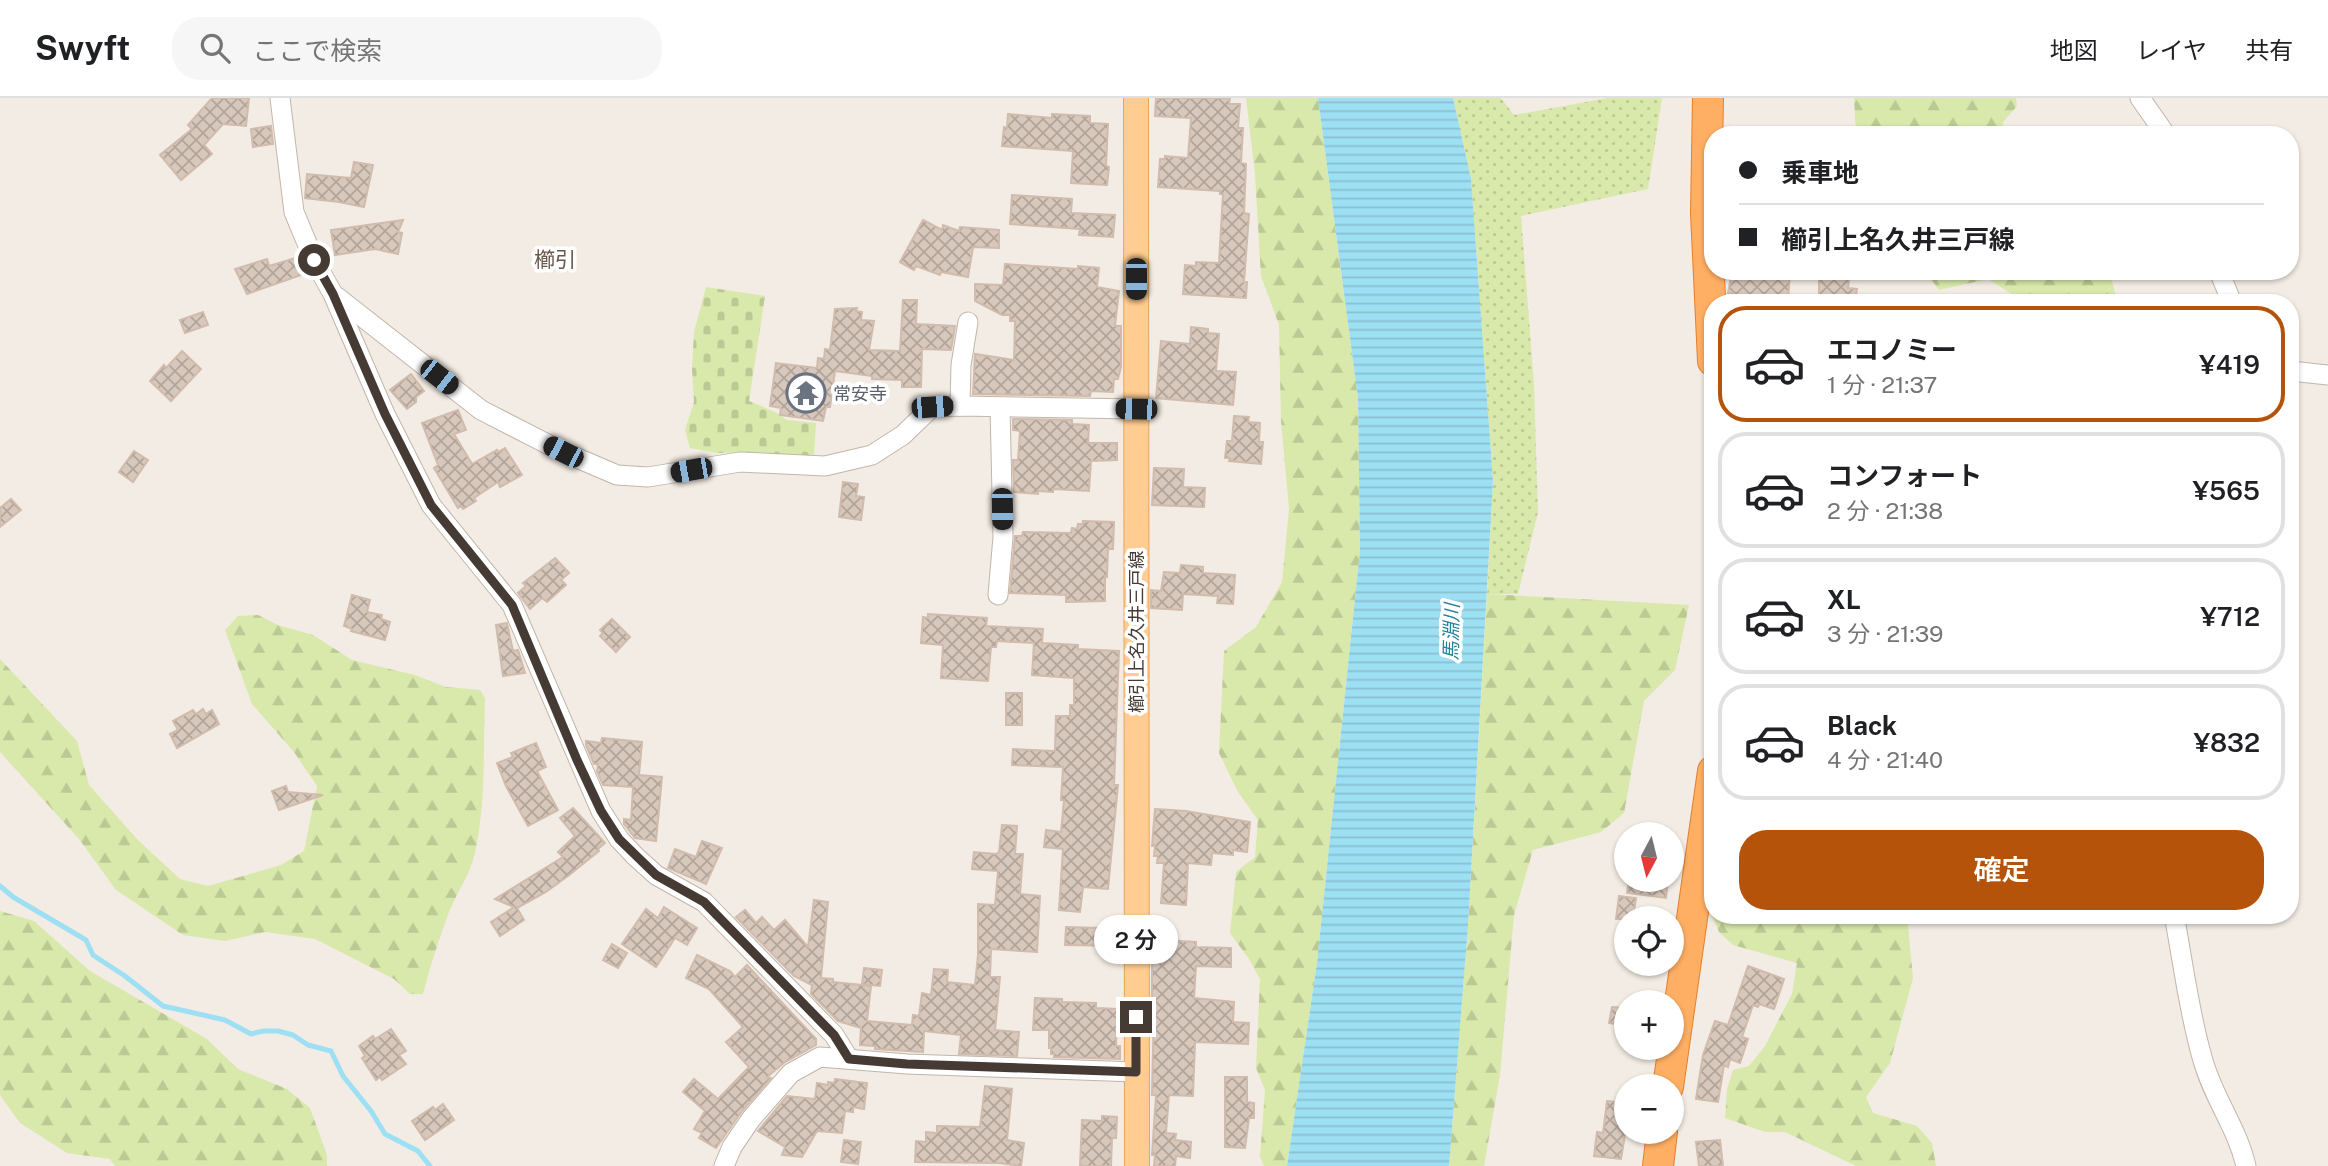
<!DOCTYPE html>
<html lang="ja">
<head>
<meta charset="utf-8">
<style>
	body { margin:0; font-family:"Public Sans","Noto Sans JP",sans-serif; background:#f6f6f6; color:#202124; height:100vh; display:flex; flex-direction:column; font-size:26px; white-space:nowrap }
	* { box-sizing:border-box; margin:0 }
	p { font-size:23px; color:#757577 }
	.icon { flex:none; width:38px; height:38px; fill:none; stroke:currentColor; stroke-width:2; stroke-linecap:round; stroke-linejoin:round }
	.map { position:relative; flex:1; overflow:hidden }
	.side { position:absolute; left:1704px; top:196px; width:595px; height:630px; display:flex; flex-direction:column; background:#fff; border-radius:28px; box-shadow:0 2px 5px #0004 }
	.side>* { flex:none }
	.banner { position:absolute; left:1704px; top:28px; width:595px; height:154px; border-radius:28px; box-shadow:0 2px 5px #0004; display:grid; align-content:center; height:154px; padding:0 35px; background:#fff }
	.needle { width:46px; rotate:187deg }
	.buttons { position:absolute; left:1614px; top:724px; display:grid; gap:14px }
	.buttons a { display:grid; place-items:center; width:70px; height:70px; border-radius:50%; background:#fff; box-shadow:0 2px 5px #0004; font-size:35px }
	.end { position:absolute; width:32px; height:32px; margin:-16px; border:9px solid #453b34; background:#fff; box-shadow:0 0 0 4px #fff }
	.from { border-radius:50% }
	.bubble { position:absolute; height:49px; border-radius:24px; background:#fff; box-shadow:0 2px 5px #0004; font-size:23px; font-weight:600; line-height:49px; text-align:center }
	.car { position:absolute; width:21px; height:42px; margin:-21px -10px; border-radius:9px; box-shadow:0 0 5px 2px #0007; background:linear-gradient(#222 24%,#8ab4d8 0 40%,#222 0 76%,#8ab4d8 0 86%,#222 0) }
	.banner b { display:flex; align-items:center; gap:24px; height:66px; font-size:26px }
	.banner b+b { border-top:2px solid #e0e0e0 }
	.banner i { width:18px; height:18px; background:#202124 }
	ul { padding:12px 0 0; list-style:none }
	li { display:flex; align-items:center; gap:21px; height:116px; margin:0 14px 10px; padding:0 21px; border:4px solid #e0e0e0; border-radius:28px }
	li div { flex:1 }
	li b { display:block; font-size:26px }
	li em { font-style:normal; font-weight:600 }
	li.selected { border-color:#b45309 }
	li>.icon { width:63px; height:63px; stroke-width:1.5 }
	.button { display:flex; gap:14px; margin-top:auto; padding:14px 35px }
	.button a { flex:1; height:80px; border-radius:28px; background:#b45309; color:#fff; font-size:28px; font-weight:600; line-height:80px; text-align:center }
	header { display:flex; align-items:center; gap:42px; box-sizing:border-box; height:98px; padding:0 35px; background:#fff; border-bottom:2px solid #e0e0e0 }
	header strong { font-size:33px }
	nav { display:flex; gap:38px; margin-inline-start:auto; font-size:24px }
	.search { width:490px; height:63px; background:#f6f6f6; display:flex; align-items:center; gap:18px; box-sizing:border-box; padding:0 24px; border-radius:28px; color:#757577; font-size:26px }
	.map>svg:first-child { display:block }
	.grass { fill:url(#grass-dots) }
	.forest { fill:url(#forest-firs) }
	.cemetery { fill:url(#cemetery-stones) }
	.water { fill:url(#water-rules) }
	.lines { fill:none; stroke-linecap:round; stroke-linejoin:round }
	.stream { stroke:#9ddff3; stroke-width:5 }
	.building { fill:url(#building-cross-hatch); stroke:#d0bbac; stroke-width:2 }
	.minor-casing { stroke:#c2b5a9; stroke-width:21 }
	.major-casing { stroke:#e8a55d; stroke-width:26 }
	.highway-casing { stroke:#e47f2d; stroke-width:32 }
	.minor { stroke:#fff; stroke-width:19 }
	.major { stroke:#ffcc91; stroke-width:24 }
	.highway { stroke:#ffaf63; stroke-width:30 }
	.route { stroke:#453b34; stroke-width:9 }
	.labels { text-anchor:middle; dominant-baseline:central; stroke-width:7; stroke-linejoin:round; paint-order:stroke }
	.worship-label { font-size:18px; fill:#5b616d; stroke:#fff; text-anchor:start }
	.street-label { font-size:18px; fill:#453b34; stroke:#fff }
	.water-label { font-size:19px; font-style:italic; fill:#25809c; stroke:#fff }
	.quarter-label { font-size:21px; fill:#68574b; stroke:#fff }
</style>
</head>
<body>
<header>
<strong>Swyft</strong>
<div class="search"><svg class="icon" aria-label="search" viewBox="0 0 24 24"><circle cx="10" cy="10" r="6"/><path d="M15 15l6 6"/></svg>ここで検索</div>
<nav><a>地図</a><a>レイヤ</a><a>共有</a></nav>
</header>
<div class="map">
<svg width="2328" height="1068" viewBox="0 0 2328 1068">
	<defs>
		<pattern id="grass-dots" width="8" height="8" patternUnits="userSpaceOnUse" patternTransform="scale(1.75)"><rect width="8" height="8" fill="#d8e9ab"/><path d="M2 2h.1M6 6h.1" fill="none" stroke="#bbc994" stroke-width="1.8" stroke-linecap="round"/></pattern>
		<pattern id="forest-firs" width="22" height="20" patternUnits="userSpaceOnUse" patternTransform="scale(1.75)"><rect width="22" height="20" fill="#d8e9ab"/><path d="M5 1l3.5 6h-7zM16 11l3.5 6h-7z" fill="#bbc994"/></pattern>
		<pattern id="cemetery-stones" width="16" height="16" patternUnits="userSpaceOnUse" patternTransform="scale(1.75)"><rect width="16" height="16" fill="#d8e9ab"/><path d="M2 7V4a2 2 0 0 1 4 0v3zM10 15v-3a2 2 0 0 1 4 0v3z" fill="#bbc994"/></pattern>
		<pattern id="water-rules" width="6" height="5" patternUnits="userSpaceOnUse" patternTransform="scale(1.75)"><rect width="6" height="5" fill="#9ddff3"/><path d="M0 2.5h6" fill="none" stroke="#89c0d1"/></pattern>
		<pattern id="building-cross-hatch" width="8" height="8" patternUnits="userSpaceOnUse" patternTransform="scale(1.75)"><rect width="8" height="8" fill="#d8c8bc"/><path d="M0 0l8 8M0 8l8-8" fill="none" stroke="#b1a49a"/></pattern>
	</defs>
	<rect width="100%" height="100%" fill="#f3ece4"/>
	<!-- grass -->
	<path class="grass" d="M1453,0H1501L1514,17L1608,0H1662L1648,91L1521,118L1534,287L1538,414L1518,496H1487L1493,383L1471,82Z"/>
	<!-- forest -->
	<g class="forest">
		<path d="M1246,0H1318L1358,300L1360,453L1317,865L1287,1068H1264L1260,1059L1265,992L1256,970L1260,881L1249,861L1230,835L1236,774L1255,759L1258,722L1238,694L1219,655L1224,553L1256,529L1282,484L1289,411L1281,323L1279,227L1261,178L1255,76Z"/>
		<path d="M1854,0H2016L2017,8L2004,23L2000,37H1856Z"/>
		<path d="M1925,173H2109L2118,205H2026L1988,181L1939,192Z"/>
		<path d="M1487,496L1689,507L1675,572L1644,603L1624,715L1601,734L1533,752L1514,817L1500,977L1484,1068H1449L1468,827Z"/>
		<path d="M258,517L278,527L313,537L352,562L415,577L446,589L480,592L485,600C483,651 486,705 475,755C470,777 457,794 449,814C439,841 430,868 423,896H410L394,881L315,841L265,834L225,843L183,837L116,792L79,741L0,654V561L77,643L89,687L138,742L180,781L208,788L281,767L304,753L317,688L294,654L252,606L225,532L238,518Z"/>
		<path d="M1713,809V817H1907L1913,880L1890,965L1866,999L1873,1015L1917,1028L1932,1045L1936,1068H1856L1785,1034H1765L1725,1020L1727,991L1733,972L1749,968L1765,948L1792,896L1797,865L1733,847L1719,834L1712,817Z"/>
		<path d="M0,813L34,823L90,873L207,941L238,971L287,991L310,1010L327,1057V1068H115L110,1061L67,1055L20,1025L0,997Z"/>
	</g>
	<!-- cemetery -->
	<path class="cemetery" d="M706,189L765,198L749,303L775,314L787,322L816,325L814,356L804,359L760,354L717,355L690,350L685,332L694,304L692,271L694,234Z"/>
	<!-- water -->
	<path class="water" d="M1318,0H1453L1471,81L1493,383L1468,827L1449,1068H1287L1317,865L1360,453L1358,300Z"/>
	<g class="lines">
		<!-- stream -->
		<path class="stream" d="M0,788L13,799L86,842L93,857L125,878L163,908L225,922L251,936L263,933H278L293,937L308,947L331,953L343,978L371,1013L385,1036L418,1053L430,1068"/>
	</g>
	<!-- building -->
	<g class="building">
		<path d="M212,0H249L246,28L223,26L204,47L212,56L181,82L160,57L192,31L188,27Z"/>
		<path d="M1156,0H1230L1229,6H1240L1238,30H1243L1241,65L1246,66L1244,115L1249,116L1244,184H1247L1246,200L1183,196L1185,167L1196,168V164L1219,165L1223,96H1220V93L1158,89L1160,61H1165V58L1188,60L1191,20L1155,18Z"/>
		<path d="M1008,16L1052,20V16L1090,18V25L1108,26L1106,68L1109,69L1107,87L1071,85L1073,53L1002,48L1004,29L1007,30Z"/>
		<path d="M271,28L273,46L253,49L251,31Z"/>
		<path d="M354,64L373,67L364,109L339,104L305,100L307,76L351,80Z"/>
		<path d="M1012,97L1072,101L1071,115L1115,117L1113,139L1079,137L1080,131L1010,126Z"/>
		<path d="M403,122L398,134L402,135L398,156L375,151L335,157L331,132Z"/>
		<path d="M923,122L942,132L943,127L959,133L960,129L999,132V150L973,149L968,179L941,174L940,177L916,168L914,172L900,164Z"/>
		<path d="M299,159L307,175L247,196L235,171L267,161L269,168Z"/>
		<path d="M1005,166L1078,171V168L1099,170L1097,189L1119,193L1115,228H1121V269L1118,281H1114L1113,294L1091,293L1090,298L973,296L975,256L1014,262L1015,223H1010V217H1002L975,203V186L1003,187Z"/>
		<path d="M1732,173H1790L1788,204L1732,199L1733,195H1728Z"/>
		<path d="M1819,173H1850L1848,190L1857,191L1855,205H1826L1827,202L1819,201Z"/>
		<path d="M903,202H917L916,226L955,228L951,252L922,251L921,289H902V282L872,281V278L835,273L830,309H826L823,323L780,317L781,310L770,308L776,265L817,270L818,260L824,261L825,251L830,252L835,211L857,210L856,213L862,214L861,222L874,223L869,252L900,253Z"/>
		<path d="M203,214L208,227L185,235L180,222Z"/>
		<path d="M1191,229L1208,231V235L1219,236L1216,273L1236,274L1233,307L1156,300L1161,243L1190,246Z"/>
		<path d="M182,253L201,271L171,303L150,283L164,267L166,270Z"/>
		<path d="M411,276L424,293L416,299V304L407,311L390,292Z"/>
		<path d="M458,312L466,332L454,336L472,366L497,352L498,354L505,350L522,377L500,389L498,384L474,400L476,403L463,411L461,408L458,410L434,370L438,367L422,325Z"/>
		<path d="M1234,318L1249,319L1248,324L1260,325L1259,344H1263L1261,366L1229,363L1230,360H1225L1227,343H1232Z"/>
		<path d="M1013,321L1072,322V326L1089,327L1088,345H1117V362L1091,363L1089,393L1053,391V394L1038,393V396L1014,394L1013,362H1018L1020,333L1013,332Z"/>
		<path d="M134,353L148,362L133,384L119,374Z"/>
		<path d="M1154,370L1184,371L1183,389L1205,390L1204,409L1152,407Z"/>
		<path d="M843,384L858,386L856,398L864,399L861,422L839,419Z"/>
		<path d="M11,401L21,412L0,429V410Z"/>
		<path d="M1083,423L1114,424L1113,451H1108L1107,479L1105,478V503L1066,504V497L1010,495L1015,438H1022L1023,434L1071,435L1072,430L1077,431L1078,426H1083Z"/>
		<path d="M555,460L569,475L561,482L566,487L547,504L542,500L530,511L518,495L526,488L523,485Z"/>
		<path d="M1181,467L1203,469V475L1235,477L1233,506L1217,505L1218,498L1183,496L1182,512L1151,510V492L1161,493L1164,474L1180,475Z"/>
		<path d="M352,497L370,502L367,514L382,517L381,521L390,524L385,542L351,533L352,531L344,528Z"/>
		<path d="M928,516L987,520L986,528L1043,531L1042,545L1078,547V551L1119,553L1114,687H1118L1108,791L1083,789L1080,814L1059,812L1063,751L1044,749L1046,732L1061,734L1064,702H1061L1063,669L1012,667L1013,651L1055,653L1056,618H1070V607H1074V580L1032,577L1034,545L997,543L996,549H991L988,583L941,580L943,547L921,545L923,519L928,520Z"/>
		<path d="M612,521L630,539L616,554L600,538L603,535L600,532Z"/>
		<path d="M507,525L513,553L518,552L525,575L503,578L496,527Z"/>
		<rect x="1006" y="595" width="16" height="32"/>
		<path d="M203,611L206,616L212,612L219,626L177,650L170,636L178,632L173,623L193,612L196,616Z"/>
		<path d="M602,640L642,644L639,677L662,679L656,743L635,740L624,726V721L631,722L633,689L603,687L597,673L598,666H594L586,647V643L601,645Z"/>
		<path d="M536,645L546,669L537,673L558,712L528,728L506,688L497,665L513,659L511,655Z"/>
		<path d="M286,688L288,694L323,697L279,712L272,693Z"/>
		<path d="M573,710L605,745L598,751L599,753L568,778L546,794L517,810L524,822L500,838L491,824L514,809L495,801L563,759L558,754L575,738L560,720Z"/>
		<path d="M1155,711L1186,713L1250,724L1247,754L1233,752V757L1212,755L1211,767L1188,765L1186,807L1161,805L1164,765H1157L1158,758H1154L1155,748H1152Z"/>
		<path d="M1002,727L1017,728L1015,756H1023L1020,796L1040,798L1037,854L991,851L990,879H1000L995,932L1019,934L1017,958L959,956L961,937L924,933L923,954L875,951V948L860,947L861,930L838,923L811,896L812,887L794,878L736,819L745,812L756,825L762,819L774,832L785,822L808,849L814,802L828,804L821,880L833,881V884L871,888L867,923L912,927L913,917L919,918L922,895L931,897L934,871L948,872L947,884L975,887L978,857V806L995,807L998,773L972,771L974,754L996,756L999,754Z"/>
		<path d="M702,743L722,750L706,786L668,770L675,751L696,759Z"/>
		<path d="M1629,782H1668L1666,800L1627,795Z"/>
		<path d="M1619,798L1636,800L1633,821H1616Z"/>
		<path d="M664,809L697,830L687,847L675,840L656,869L622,846L646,811L658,820Z"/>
		<path d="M1066,829L1101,830V833L1122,834V848L1065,847Z"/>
		<path d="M1161,842L1196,844V849L1231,850V869L1196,868L1194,900L1234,904L1233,924L1249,925L1248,946L1195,944L1193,998L1169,997L1166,1035L1176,1036L1175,1042L1191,1044L1190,1060L1176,1058L1175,1068H1154L1155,1057H1152L1156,997H1152L1154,907H1152V870L1153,846L1161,847Z"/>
		<path d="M612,846L627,855L618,870L603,862Z"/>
		<path d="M697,857L730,873L735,879L747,867L816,941V947L785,964L767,979L771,980L742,1013L716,1050L699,1040L702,1035L694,1031L705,1013L683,994L694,981L718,1001L749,969L726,944L743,929L709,891L686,880Z"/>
		<path d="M1748,868L1784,881L1774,911L1759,906L1758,909L1753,907L1742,939L1748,941L1740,965L1730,961L1728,969L1724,967L1718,1004L1696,1001L1703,957L1715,923L1728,927Z"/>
		<path d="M864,870L882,872L880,888L862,886Z"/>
		<path d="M1035,900L1062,901V904L1096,905V910L1117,911L1116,948H1120V961L1054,959V956H1051V950H1049V932H1033Z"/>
		<path d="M1612,909L1626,910V928L1609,925Z"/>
		<path d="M391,931L406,953L399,957L406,966L382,982L380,979L376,982L362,960L365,958L359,948L373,938L375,941Z"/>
		<path d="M1225,979H1247V1004L1254,1005V1020H1249L1245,1050L1225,1049Z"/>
		<path d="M835,981L867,985L864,1011L853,1009V1014L845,1013L842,1035L817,1033L802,1059L782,1057L785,1049L758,1033L787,998L815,1001L817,985L828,987V984L834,985Z"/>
		<path d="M985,988L1012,991L1007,1042L1024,1045L1021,1068L999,1065L915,1064L916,1043L926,1044V1034L937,1035V1028L980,1029Z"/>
		<path d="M1607,1003L1626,1005V1031L1621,1061L1594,1058L1597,1034L1603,1035Z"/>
		<path d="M443,1006L454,1022L425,1042L412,1023L433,1009L435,1012Z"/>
		<path d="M1102,1018L1117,1019L1116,1040H1112L1111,1068H1080L1082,1022L1102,1023Z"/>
		<path d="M844,1042L861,1044L858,1066L841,1064Z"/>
		<path d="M1720,1042L1723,1068H1699L1696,1044Z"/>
	</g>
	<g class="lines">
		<!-- minor casing -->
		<g class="minor-casing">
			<g id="minor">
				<path d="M280,0L294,114L314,162L333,196L385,316L431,407L512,507L601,713L619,741L635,758L656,777L704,804L834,937L849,961"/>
				<path d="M2140,0L2166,37"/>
				<path d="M2219,173L2232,205"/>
				<path d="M337,199L481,312L563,354L617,377L648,379L740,364L825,368L872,357L903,337L932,309L960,308L1136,311"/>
				<path d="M2291,273L2328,277"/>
				<path d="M960,308L961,267L968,224"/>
				<path d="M998,497L1003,439L1000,309"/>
				<path d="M2174,817C2183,864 2189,914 2202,959C2212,998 2237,1029 2246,1068"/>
				<path d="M724,1068L732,1049L751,1021L791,975L820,959L907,966L1136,974"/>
			</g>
		</g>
		<!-- major casing -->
		<g class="major-casing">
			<path id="major" d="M1136,0L1137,1068"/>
		</g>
		<!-- highway casing -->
		<g class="highway-casing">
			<g id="highway">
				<path d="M1708,0L1706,115L1713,263"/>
				<path d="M1668,989L1713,673"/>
				<path d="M1658,1068L1662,1034"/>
			</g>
		</g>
		<!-- minor -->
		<use href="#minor" class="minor"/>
		<!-- major -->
		<use href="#major" class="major"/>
		<!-- highway -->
		<use href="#highway" class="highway"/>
	</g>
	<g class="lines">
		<!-- route -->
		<path class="route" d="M314,162L333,196L385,316L431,407L512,507L577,662L601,713L619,741L656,777L704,804L834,937L849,961L907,966L1136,974V919"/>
	</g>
	<!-- icons -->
	<defs>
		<g id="temple-ring" transform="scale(2.0125)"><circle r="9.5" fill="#fff" stroke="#6b7280" stroke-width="1.5"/><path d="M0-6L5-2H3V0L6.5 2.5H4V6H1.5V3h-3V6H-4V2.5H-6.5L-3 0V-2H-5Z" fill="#6b7280"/></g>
	</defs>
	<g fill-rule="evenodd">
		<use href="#temple-ring" x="806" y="295"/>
	</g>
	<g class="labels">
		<!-- worship labels -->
		<g class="worship-label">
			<text x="833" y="295">常安寺</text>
		</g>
		<!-- street labels -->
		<g class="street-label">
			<text transform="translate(1136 534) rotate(-90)">櫛引上名久井三戸線</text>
		</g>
		<!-- water labels -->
		<g class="water-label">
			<text transform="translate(1451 534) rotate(-89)">馬淵川</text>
		</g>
		<!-- quarter labels -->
		<g class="quarter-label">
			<text x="555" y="161">櫛引</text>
		</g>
	</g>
</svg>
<div class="buttons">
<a><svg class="needle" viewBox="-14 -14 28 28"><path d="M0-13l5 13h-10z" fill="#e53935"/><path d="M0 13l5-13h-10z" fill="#757577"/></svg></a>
<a><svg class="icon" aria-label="locate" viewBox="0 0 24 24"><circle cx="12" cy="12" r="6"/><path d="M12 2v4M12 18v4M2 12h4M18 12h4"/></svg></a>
<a>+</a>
<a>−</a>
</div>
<i class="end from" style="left:314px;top:162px"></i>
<i class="end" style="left:1136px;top:919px"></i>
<div class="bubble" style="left:1094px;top:817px;width:84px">2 分</div>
<i class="car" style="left:1136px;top:181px;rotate:180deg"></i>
<i class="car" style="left:439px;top:279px;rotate:128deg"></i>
<i class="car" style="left:932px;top:309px;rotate:86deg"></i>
<i class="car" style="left:1136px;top:311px;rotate:271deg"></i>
<i class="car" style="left:563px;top:354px;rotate:297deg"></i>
<i class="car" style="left:691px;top:372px;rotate:260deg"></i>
<i class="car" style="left:1002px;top:411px;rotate:179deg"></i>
<div class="banner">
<b><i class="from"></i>乗車地</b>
<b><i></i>櫛引上名久井三戸線</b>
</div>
<section class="side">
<ul>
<li class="selected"><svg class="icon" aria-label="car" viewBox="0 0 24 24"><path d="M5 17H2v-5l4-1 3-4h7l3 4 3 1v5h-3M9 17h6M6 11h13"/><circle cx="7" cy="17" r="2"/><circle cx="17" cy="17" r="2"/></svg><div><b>エコノミー</b><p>1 分 · 21:37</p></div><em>¥419</em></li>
<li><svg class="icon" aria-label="car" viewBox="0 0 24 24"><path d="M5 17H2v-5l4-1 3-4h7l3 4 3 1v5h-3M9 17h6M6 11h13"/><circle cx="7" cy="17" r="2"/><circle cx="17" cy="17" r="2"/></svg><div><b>コンフォート</b><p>2 分 · 21:38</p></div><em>¥565</em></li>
<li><svg class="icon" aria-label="car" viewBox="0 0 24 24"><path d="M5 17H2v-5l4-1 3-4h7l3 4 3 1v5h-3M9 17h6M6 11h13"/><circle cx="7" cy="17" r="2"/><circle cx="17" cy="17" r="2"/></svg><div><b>XL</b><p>3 分 · 21:39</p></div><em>¥712</em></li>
<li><svg class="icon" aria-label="car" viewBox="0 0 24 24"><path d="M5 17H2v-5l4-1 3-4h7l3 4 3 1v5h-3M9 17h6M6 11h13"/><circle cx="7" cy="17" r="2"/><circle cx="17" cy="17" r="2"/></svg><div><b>Black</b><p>4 分 · 21:40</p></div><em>¥832</em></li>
</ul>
<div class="button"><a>確定</a></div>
</section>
</div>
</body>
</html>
